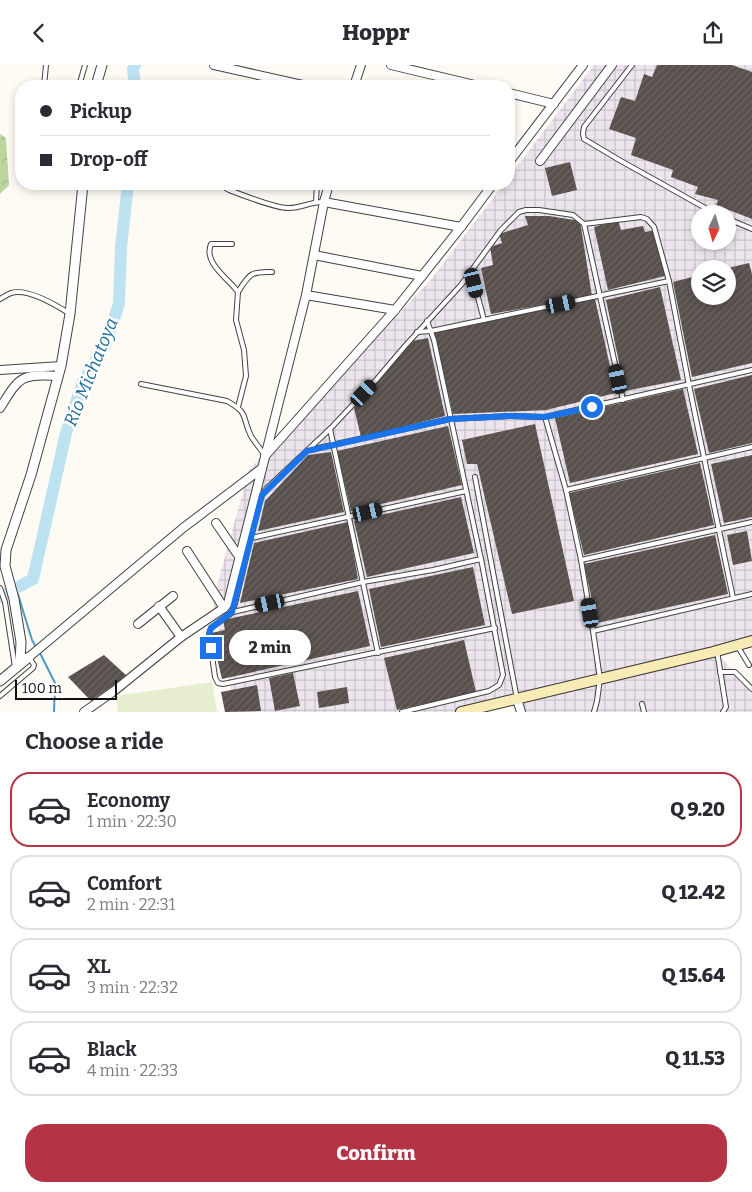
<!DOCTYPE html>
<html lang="en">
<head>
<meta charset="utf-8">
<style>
	body { margin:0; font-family:Bitter,serif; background:#f7f7f7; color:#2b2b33; height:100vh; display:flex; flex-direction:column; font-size:19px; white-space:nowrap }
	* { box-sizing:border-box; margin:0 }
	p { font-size:16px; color:#7c7c81 }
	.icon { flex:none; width:28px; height:28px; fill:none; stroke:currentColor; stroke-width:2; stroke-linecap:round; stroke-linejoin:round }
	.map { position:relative; height:647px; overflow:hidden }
	.sheet { display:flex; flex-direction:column; background:#fff; flex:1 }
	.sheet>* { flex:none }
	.guide { position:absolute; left:15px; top:15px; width:500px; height:110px; border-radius:20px; box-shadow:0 2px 8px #0003; display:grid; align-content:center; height:110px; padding:0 25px; background:#fff }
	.needle { width:32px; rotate:185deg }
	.fabs { position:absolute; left:691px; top:140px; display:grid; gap:10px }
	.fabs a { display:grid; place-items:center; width:45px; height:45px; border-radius:50%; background:#fff; box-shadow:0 2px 8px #0003; font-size:25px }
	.scale { position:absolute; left:15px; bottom:12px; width:102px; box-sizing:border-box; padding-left:5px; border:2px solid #101010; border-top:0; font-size:14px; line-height:18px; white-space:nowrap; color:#101010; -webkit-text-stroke:4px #fff; paint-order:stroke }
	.end { position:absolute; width:22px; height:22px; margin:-11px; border:6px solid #1a73e8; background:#fff; box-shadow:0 0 0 2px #fff }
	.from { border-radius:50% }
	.bubble { position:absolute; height:35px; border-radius:18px; background:#fff; box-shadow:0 2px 8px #0003; font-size:16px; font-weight:800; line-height:35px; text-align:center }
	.car { position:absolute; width:15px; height:30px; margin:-15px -8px; border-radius:6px; box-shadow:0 0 4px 1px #0007; background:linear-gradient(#222 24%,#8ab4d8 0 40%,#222 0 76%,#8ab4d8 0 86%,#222 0) }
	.guide b { display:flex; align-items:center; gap:18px; height:48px; font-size:19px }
	.guide b+b { border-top:1px solid #e1e1e2 }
	.guide i { width:12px; height:12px; background:#2b2b33 }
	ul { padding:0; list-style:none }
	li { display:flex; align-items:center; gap:15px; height:75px; margin:0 10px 8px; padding:0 15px; border:2px solid #e1e1e2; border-radius:20px }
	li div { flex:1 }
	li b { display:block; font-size:19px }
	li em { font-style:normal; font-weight:800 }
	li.on { border-color:#b43345 }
	li>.icon { width:45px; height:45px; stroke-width:1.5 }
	h2 { padding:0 25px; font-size:22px; line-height:60px }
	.button { display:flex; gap:10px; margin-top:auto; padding:10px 25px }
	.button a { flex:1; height:58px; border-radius:20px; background:#b43345; color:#fff; font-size:20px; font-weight:800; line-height:58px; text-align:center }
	header { display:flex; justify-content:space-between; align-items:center; height:65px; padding:0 25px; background:#fff; font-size:22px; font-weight:800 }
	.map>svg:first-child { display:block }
	.industrial { fill:url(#industrial-grid); fill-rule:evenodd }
	.forest { fill:url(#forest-crowns) }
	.pitch { fill:#e7eed0 }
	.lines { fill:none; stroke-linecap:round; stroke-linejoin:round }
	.stream { stroke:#4a9cc2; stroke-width:2 }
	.river { stroke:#bde2f1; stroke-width:12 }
	.building { fill:url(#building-hatch) }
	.service-casing { stroke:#434343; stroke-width:6 }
	.minor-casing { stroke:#434343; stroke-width:10 }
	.tertiary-casing { stroke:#434343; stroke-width:11 }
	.secondary-casing { stroke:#323232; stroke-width:12 }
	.service { stroke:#fff; stroke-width:4 }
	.minor { stroke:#fff; stroke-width:8 }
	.tertiary { stroke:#fff; stroke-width:9 }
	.secondary { stroke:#f8ebb5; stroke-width:10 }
	.route { stroke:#1a73e8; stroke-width:6 }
	.labels { text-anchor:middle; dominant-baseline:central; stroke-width:5; stroke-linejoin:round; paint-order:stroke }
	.water-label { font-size:18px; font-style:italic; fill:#236f98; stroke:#fff }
</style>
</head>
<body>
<header><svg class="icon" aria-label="back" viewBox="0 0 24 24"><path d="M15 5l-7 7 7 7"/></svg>Hoppr<svg class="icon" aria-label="share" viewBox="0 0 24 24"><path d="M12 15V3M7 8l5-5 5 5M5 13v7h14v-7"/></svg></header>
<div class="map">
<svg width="752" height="647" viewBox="0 0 752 647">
	<defs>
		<pattern id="industrial-grid" width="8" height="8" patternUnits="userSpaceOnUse" patternTransform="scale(1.25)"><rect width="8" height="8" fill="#ece5ed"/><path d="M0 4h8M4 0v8" fill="none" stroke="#c9c3ca"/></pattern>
		<pattern id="forest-crowns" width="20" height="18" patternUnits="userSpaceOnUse" patternTransform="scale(1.25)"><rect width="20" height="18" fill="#bdd6a0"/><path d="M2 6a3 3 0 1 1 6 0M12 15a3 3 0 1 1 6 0" fill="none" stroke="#a1b789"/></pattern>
		<pattern id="building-hatch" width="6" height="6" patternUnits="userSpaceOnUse" patternTransform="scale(1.25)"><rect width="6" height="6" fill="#58504d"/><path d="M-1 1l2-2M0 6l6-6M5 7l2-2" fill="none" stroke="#6b6562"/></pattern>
	</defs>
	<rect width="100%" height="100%" fill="#fefbf4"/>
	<!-- industrial -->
	<path class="industrial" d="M594,0H752V571L718,590L752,625V647H524L519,634L461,647H235L213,535L249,405L429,217L504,119H509V112ZM700,149H728V176H700ZM700,204H728V231H700Z"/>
	<!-- forest -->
	<path class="forest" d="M0,69L6,73L9,120L0,129Z"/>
	<!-- pitch -->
	<path class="pitch" d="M212,617L217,647H118L116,631Z"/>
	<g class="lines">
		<!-- stream -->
		<g class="stream">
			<path d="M16,523L32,575L36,582"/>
			<path d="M39,586L55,618L54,647"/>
		</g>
		<!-- river -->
		<g class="river">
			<path d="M135,0L133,4L135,21"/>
			<path d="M0,532L33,514L66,368L83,317L107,277L119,238L121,182L128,119"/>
		</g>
	</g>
	<!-- building -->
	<g class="building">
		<path d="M657,0H732L752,7V154L716,140L718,135L695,129L698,122L671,112L673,105L631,90L636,73L609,64L621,32L635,36L644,9L652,12Z"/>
		<path d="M570,97L577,125L552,131L545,103Z"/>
		<path d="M525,151H549L580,156L592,231L491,249L481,203L493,200L490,182L502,178L499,169L528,160Z"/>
		<path d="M618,155L621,165L643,161L645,167L655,165L665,211L608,225L594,162Z"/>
		<path d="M749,198L752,209V298L692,312L673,217L700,210V231H728V203Z"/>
		<path d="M660,222L681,315L625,326L606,235Z"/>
		<path d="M595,234L616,328L546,345L453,349L434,268Z"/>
		<path d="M428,273L445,351L361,372L354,343L412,276Z"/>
		<path d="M752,310V378L709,388L694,324Z"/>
		<path d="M683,324L698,389L570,418L555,353Z"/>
		<path d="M535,359L574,536L512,549L477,399H467L462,375Z"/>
		<path d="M448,361L462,420L351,446L337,386Z"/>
		<path d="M331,387L344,447L258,466L265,436L308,390Z"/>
		<path d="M752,390V452L724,458L711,399Z"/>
		<path d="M700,398L714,460L584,490L569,428Z"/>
		<path d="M461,432L474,488L367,512L354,456Z"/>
		<path d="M348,457L358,514L240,538L254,478Z"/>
		<path d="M747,466L752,496L733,500L727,470Z"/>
		<path d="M715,470L728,529L597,558L584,499Z"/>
		<path d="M473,502L485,560L381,582L369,524Z"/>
		<path d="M358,526L370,581L222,614L211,568L225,565L223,555Z"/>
		<path d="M464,575L476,627L397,645L384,593Z"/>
		<path d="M104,590L127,611L91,636L68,612Z"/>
		<path d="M293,608L300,641L275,646L269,613Z"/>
		<path d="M257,620L261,646L225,647L221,627Z"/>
		<path d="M347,622L349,638L319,643L317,627Z"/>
	</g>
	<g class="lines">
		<!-- service casing -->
		<g class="service-casing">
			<g id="service">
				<path d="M632,0L584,62L583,69L584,74L621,96L716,149"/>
				<path d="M44,21L46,0"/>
				<path d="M79,21L85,0"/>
				<path d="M223,119L224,122L229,125C242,130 278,144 289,143C302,143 312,136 324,137"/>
				<path d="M316,137L317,119"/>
				<path d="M728,154L752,164"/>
				<path d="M584,159L623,335"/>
				<path d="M232,179H211C203,198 228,213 238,227L236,255L244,285L246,311L238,342"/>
				<path d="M471,206L484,255"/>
				<path d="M238,227C249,210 250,206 272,207"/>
				<path d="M0,234C3,232 7,230 11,228C28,223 56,240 70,249"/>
				<path d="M417,267L431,266L669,216"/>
				<path d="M141,319L227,336C250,349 241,351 251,371C255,378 261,384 265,391"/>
				<path d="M330,364L378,588"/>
				<path d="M309,385L450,354L510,351L545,352"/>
				<path d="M475,412L517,634"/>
				<path d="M566,425L752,382"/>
				<path d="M251,473L466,426"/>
				<path d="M481,494L433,505L363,517L233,547L211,563L209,569L215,612L218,618L223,619L495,563"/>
				<path d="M581,495L752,457"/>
				<path d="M0,523L5,537L15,602"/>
				<path d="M233,547L256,450L262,429L266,424L330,364L377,314L405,281L461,220L501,165L519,147L526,145H539L573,150L584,159L641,152L647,154L654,162L669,216L689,320L733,533"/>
				<path d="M593,566L752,529"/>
				<path d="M738,582L749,600"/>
				<path d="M717,586L726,642L723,647"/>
				<path d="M720,607H735L752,624"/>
				<path d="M0,631L33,603L34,600L29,592"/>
				<path d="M642,639L644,647"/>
				<path d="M402,647L489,626L499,620L503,610L482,499L434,275L427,256"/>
				<path d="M594,647L597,636L600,614L593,566L581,495L566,425L545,352L752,305"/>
			</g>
		</g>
		<!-- minor casing -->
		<g class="minor-casing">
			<g id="minor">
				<path d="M214,0L307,21"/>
				<path d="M391,0L479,21"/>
				<path d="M354,21L361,0"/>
				<path d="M509,28L554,39"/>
				<path d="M540,96L612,0"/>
				<path d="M509,97L583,0"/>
				<path d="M324,137L461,162"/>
				<path d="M314,190L422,211"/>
				<path d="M306,230L395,245"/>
				<path d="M0,305L61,301"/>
				<path d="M0,343C19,313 20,308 58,311"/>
				<path d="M265,391L395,245L461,162L493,119"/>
				<path d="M216,458L240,493"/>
				<path d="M187,486L224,543"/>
				<path d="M159,541L181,572"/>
				<path d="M138,559L173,531"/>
				<path d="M29,592L183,463L261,404"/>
				<path d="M517,634L521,647"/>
				<path d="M84,647L114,626L181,572L224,543L228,538L306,230L324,137L329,119"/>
			</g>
		</g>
		<!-- tertiary casing -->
		<g class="tertiary-casing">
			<g id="tertiary">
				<path d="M96,21L102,0"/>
				<path d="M20,598L21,577L14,534L5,501L6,485L31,410L61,301L70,249L83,119"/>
				<path d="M0,616L29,592"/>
			</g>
		</g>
		<!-- secondary casing -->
		<g class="secondary-casing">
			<path id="secondary" d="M461,647L713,587L752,576"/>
		</g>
		<!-- service -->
		<use href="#service" class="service"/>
		<!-- minor -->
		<use href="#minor" class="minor"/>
		<!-- tertiary -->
		<use href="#tertiary" class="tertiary"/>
		<!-- secondary -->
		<use href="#secondary" class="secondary"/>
	</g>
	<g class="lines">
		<!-- route -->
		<path class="route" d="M211,583L209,569L211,563L232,547L262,430L307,386L450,354L510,351L545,352L592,342"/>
	</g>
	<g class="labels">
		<!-- water labels -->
		<g class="water-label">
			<text transform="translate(91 307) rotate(-68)">Río Michatoya</text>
		</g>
	</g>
</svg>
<div class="fabs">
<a><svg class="needle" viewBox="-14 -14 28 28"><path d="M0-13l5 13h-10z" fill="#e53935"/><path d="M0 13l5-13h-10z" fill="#7c7c81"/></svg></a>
<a><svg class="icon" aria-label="layers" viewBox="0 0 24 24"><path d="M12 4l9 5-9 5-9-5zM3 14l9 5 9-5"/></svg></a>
</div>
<div class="scale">100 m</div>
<i class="end from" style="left:592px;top:342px"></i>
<i class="end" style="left:211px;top:583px"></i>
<div class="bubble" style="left:229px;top:565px;width:82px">2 min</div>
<i class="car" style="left:474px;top:218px;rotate:166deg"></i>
<i class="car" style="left:561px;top:239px;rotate:78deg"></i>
<i class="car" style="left:618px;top:314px;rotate:348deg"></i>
<i class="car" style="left:364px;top:328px;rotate:43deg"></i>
<i class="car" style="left:368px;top:447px;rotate:77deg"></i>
<i class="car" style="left:270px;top:538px;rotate:258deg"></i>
<i class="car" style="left:590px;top:548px;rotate:350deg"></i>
<div class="guide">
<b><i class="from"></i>Pickup</b>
<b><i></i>Drop-off</b>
</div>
</div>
<section class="sheet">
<h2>Choose a ride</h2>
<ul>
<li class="on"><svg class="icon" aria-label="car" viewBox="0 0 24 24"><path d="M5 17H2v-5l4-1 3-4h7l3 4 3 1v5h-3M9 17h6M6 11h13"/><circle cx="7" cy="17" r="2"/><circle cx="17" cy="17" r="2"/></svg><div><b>Economy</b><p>1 min · 22:30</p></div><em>Q 9.20</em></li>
<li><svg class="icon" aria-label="car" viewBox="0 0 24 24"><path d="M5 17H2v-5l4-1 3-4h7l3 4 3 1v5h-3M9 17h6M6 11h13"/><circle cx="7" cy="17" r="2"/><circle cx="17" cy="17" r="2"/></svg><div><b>Comfort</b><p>2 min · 22:31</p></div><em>Q 12.42</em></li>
<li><svg class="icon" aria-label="car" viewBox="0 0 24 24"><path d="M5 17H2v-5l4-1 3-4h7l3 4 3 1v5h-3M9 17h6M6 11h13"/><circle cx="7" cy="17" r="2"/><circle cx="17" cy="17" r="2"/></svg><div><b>XL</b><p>3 min · 22:32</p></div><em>Q 15.64</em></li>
<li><svg class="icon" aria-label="car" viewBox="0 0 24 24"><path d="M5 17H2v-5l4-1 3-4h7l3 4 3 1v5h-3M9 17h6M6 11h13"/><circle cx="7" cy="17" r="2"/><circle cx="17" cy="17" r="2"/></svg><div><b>Black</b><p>4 min · 22:33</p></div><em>Q 11.53</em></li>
</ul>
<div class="button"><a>Confirm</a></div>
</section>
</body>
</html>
